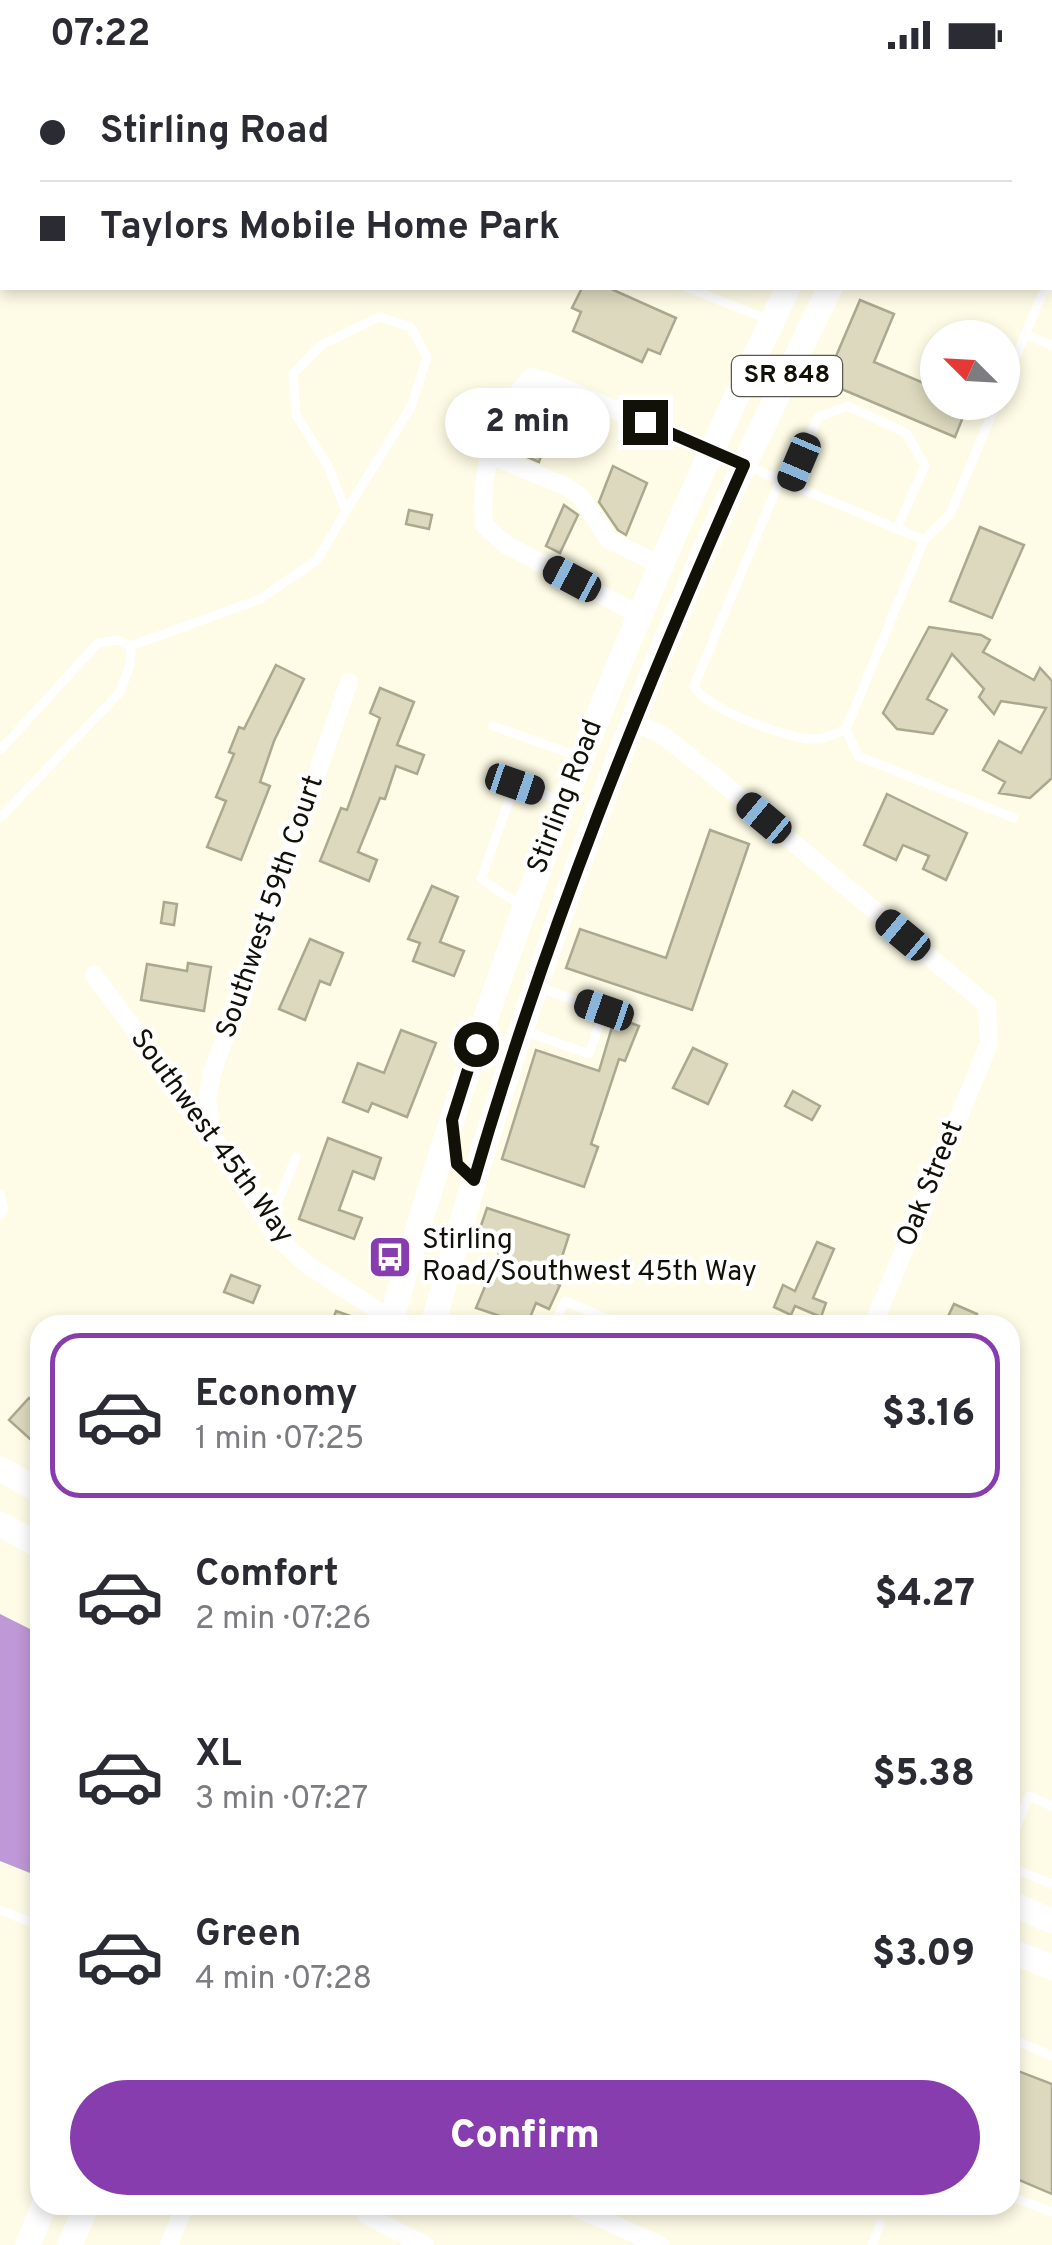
<!DOCTYPE html>
<html lang="en">
<head>
<meta charset="utf-8">
<style>
	body { margin:0; font-family:Overpass,sans-serif; background:#f7f7f7; color:#2b2b33; height:100vh; display:flex; flex-direction:column; font-size:38px; white-space:nowrap }
	* { box-sizing:border-box; margin:0 }
	p { font-size:32px; color:#7c7c81 }
	.icon { flex:none; width:55px; height:55px; fill:none; stroke:currentColor; stroke-width:2; stroke-linecap:round; stroke-linejoin:round }
	.map { position:relative; flex:1; overflow:hidden }
	.side { position:absolute; left:30px; top:1245px; width:990px; height:900px; display:flex; flex-direction:column; background:#fff; border-radius:30px; box-shadow:0 5px 15px #0003 }
	.side>* { flex:none }
	.top-card { position:absolute; left:0px; top:0px; width:1052px; height:220px; box-shadow:0 5px 15px #0003; display:grid; align-content:center; height:220px; padding:0 40px; background:#fff }
	.needle { width:65px; rotate:294deg }
	.fabs { position:absolute; left:920px; top:250px; display:grid; gap:20px }
	.fabs a { display:grid; place-items:center; width:100px; height:100px; border-radius:50%; background:#fff; box-shadow:0 5px 15px #0003; font-size:50px }
	.end { position:absolute; width:45px; height:45px; margin:-22px; border:12px solid #121107; background:#fff; box-shadow:0 0 0 5px #fff }
	.from { border-radius:50% }
	.bubble { position:absolute; height:70px; border-radius:35px; background:#fff; box-shadow:0 5px 15px #0003; font-size:32px; font-weight:800; line-height:70px; text-align:center }
	.car { position:absolute; width:30px; height:60px; margin:-30px -15px; border-radius:12px; box-shadow:0 0 8px 2px #0007; background:linear-gradient(#222 24%,#8ab4d8 0 40%,#222 0 76%,#8ab4d8 0 86%,#222 0) }
	.top-card b { display:flex; align-items:center; gap:35px; height:95px; font-size:38px }
	.top-card b+b { border-top:2px solid #e1e1e2 }
	.top-card i { width:25px; height:25px; background:#2b2b33 }
	ul { padding:18px 0 0; list-style:none }
	li { display:flex; align-items:center; gap:30px; height:165px; margin:0 20px 15px; padding:0 20px; border:5px solid transparent; border-radius:30px }
	li div { flex:1 }
	li b { display:block; font-size:38px }
	li em { font-style:normal; font-weight:800 }
	li.on { border-color:#883daf }
	li>.icon { width:90px; height:90px; stroke-width:1.5 }
	.primary-button { display:flex; gap:20px; margin-top:auto; padding:20px 40px }
	.primary-button a { flex:1; height:115px; border-radius:60px; background:#883daf; color:#fff; font-size:40px; font-weight:800; line-height:115px; text-align:center }
	.status { display:flex; justify-content:space-between; align-items:center; height:70px; padding:0 50px; background:#fff; direction:ltr }
	.status svg { height:28px; fill:currentColor }
	.map>svg:first-child { display:block }
	.water { fill:#bf98d7 }
	.building { fill:#dcd9be; stroke:#aaa88e; stroke-width:2.5 }
	.lines { fill:none; stroke-linecap:round; stroke-linejoin:round }
	.lane { stroke:#fff; stroke-width:9 }
	.street { stroke:#fff; stroke-width:18 }
	.primary { stroke:#fff; stroke-width:25 }
	.route { stroke:#121107; stroke-width:12 }
	.labels { text-anchor:middle; dominant-baseline:central; stroke-width:9; stroke-linejoin:round; paint-order:stroke }
	.shield { fill:#fff; stroke:#595851; stroke-width:2.5 }
	.shield-label { font-size:25px; font-weight:bold; fill:#121107 }
	.street-label { font-size:28px; fill:#121107; stroke:#fff }
	.poi-label { font-size:28px; fill:#121107; stroke:#fff; text-anchor:start }
</style>
</head>
<body>
<div class="status"><b>07:22</b><svg viewBox="0 0 49 12"><path d="M0 12V9h3v3zM5 12V6h3v6zM10 12V3h3v9zM15 12V0h3v12zM26 1h20v11H26zM47 4h2v5h-2z"/></svg></div>
<div class="map">
<svg width="1052" height="2175" viewBox="0 0 1052 2175">
	<rect width="100%" height="100%" fill="#fefce6"/>
	<!-- water -->
	<path class="water" d="M0,1544L40,1564V1807L0,1791Z"/>
	<!-- building -->
	<g class="building">
		<path d="M582,218H609L676,248L660,284L648,279L642,292L573,261L581,242L572,238Z"/>
		<path d="M860,230L894,244L874,292L938,319V332H969L955,367L825,312Z"/>
		<path d="M531,369L545,374L539,392L525,386Z"/>
		<path d="M613,396L647,413L626,465L618,460L599,432Z"/>
		<path d="M564,435L578,445L560,483L546,476Z"/>
		<path d="M409,440L432,445L429,459L406,454Z"/>
		<path d="M980,457L1024,475L992,548L950,531Z"/>
		<path d="M929,557L981,565L990,570L983,582L1034,610L1040,598L1052,611V708L1030,728L999,723L1005,712L983,700L999,671L1021,683L1046,638L1001,631L994,644L979,627L984,619L952,584L927,629L947,640L933,664L897,659L883,643Z"/>
		<path d="M276,595L304,609L274,671L260,712L270,716L241,790L207,777L226,731L216,727L234,684L229,682L239,657L244,659Z"/>
		<path d="M380,618L414,632L397,675L424,685L417,704L396,696L385,729L380,728L358,782L377,790L369,811L320,791L341,738L347,740L380,648L370,643Z"/>
		<path d="M887,724L967,763L946,810L923,799L929,786L903,775L896,790L864,775Z"/>
		<path d="M710,760L749,774L692,940L566,898L580,859L666,888Z"/>
		<path d="M432,816L458,827L440,872L464,881L454,906L413,891L420,873L408,869Z"/>
		<path d="M164,832L177,834L174,855L161,853Z"/>
		<path d="M310,869L343,883L330,915L320,911L305,950L279,939Z"/>
		<path d="M188,893L211,897L204,941L141,930L147,894L187,901Z"/>
		<path d="M615,947L639,956L625,991L619,989L591,1074L598,1077L584,1117L502,1089L536,980L599,1001Z"/>
		<path d="M401,960L436,973L407,1047L372,1033L368,1042L343,1032L358,993L384,1003Z"/>
		<path d="M693,978L727,994L708,1034L673,1018Z"/>
		<path d="M793,1021L820,1036L812,1050L785,1036Z"/>
		<path d="M328,1068L381,1088L374,1109L353,1101L339,1140L362,1148L354,1169L299,1149Z"/>
		<path d="M487,1138L569,1165L554,1212L560,1215L549,1239L536,1233L527,1255L476,1238L501,1178L476,1170Z"/>
		<path d="M817,1172L834,1179L813,1228L826,1233L821,1247L795,1236L791,1245L774,1237L783,1215L795,1221Z"/>
		<path d="M231,1205L260,1216L253,1233L224,1222Z"/>
		<path d="M954,1234L977,1244L972,1255H944Z"/>
		<path d="M336,1241L370,1253V1255H331Z"/>
		<path d="M29,1328L40,1337V1378L9,1350Z"/>
		<path d="M1010,1998L1052,2014V2124L1010,2106Z"/>
	</g>
	<g class="lines">
		<!-- lane -->
		<g class="lane">
			<path d="M139,0L145,2"/>
			<path d="M685,0L691,2"/>
			<path d="M1032,0L1038,2"/>
			<path d="M992,2L993,0"/>
			<path d="M1050,8L1052,9"/>
			<path d="M1050,206L1052,201"/>
			<path d="M688,218L769,250"/>
			<path d="M1025,264L1052,276"/>
			<path d="M1002,319L1045,218"/>
			<path d="M747,396L924,470"/>
			<path d="M780,410L694,616C705,638 789,670 815,669C826,669 836,663 846,659L924,470L950,444L997,332"/>
			<path d="M789,413L818,347L848,336L906,363L925,396L897,458"/>
			<path d="M131,576L260,529L317,490L346,441L328,396L296,345L293,304L321,275L379,247L411,257L427,287L411,337L346,441"/>
			<path d="M493,656L580,687"/>
			<path d="M846,659L858,686L1014,748"/>
			<path d="M0,680L98,573L117,570L131,576L130,595L120,622L0,748"/>
			<path d="M523,837L481,809L515,714L561,730"/>
			<path d="M524,961L589,984L604,941L539,917"/>
			<path d="M0,1123L4,1139L0,1145"/>
			<path d="M269,1153L296,1087"/>
			<path d="M438,1245L465,1255"/>
			<path d="M554,1255L565,1231L621,1255"/>
			<path d="M1010,1772L1029,1726L1052,1736"/>
			<path d="M1010,1797L1052,1814"/>
			<path d="M0,1840L40,1856"/>
			<path d="M1010,1968L1052,1986"/>
			<path d="M1010,2126L1052,2142"/>
			<path d="M872,2175L880,2154"/>
		</g>
		<!-- street -->
		<g class="street">
			<path d="M490,385L565,416L580,426L609,470L660,495"/>
			<path d="M638,544L505,474L484,455C480,403 493,344 532,307L548,311L744,395"/>
			<path d="M634,651L665,667L707,700L987,935L989,974L873,1255"/>
			<path d="M94,905L212,1065L275,1165L306,1194L391,1249"/>
			<path d="M212,1065L207,1030L212,1004L349,612"/>
			<path d="M365,2135L367,2146L425,2175"/>
			<path d="M570,2135L660,2175"/>
			<path d="M169,2175L185,2135"/>
		</g>
		<!-- primary -->
		<g class="primary">
			<path d="M892,2L894,0"/>
			<path d="M935,2L936,0"/>
			<path d="M390,1255C491,897 626,552 788,218"/>
			<path d="M433,1255C498,1015 579,775 676,547C723,435 777,326 830,218"/>
			<path d="M0,1399L40,1421"/>
			<path d="M0,1454L40,1476"/>
			<path d="M1010,1833L1052,1851"/>
			<path d="M1010,1881L1052,1897"/>
			<path d="M28,2175L44,2135"/>
			<path d="M70,2175L87,2135"/>
		</g>
	</g>
	<g class="lines">
		<!-- route -->
		<path class="route" d="M476,974L452,1050L457,1094L474,1110C545,865 641,627 744,395L645,352"/>
	</g>
	<!-- icons -->
	<defs>
		<g id="bus-square" transform="scale(2.25)"><rect x="-9" y="-9" width="18" height="18" rx="4" fill="#883daf" stroke="#fff"/><path d="M-5-6H5V4H4V6H2V4H-2V6H-4V4H-5ZM-3.5-4V0h7V-4ZM-3.5 1.2v1.5H-2V1.2ZM2 1.2v1.5H3.5V1.2Z" fill="#fff"/></g>
	</defs>
	<g fill-rule="evenodd">
		<use href="#bus-square" x="390" y="1187"/>
	</g>
	<g class="labels">
		<!-- shield labels -->
		<rect class="shield" x="732" y="286" width="110" height="40" rx="8"/>
		<g class="shield-label">
			<text x="787" y="306">SR 848</text>
		</g>
		<!-- street labels -->
		<g class="street-label">
			<text transform="translate(566 727) rotate(-69)">Stirling Road</text>
			<text transform="translate(271 837) rotate(-71)">Southwest 59th Court</text>
			<text transform="translate(211 1067) rotate(54)">Southwest 45th Way</text>
			<text transform="translate(931 1114) rotate(-68)">Oak Street</text>
		</g>
		<!-- poi labels -->
		<g class="poi-label">
			<text x="422" y="1171">Stirling<tspan x="422" dy="32">Road/Southwest 45th Way</tspan></text>
		</g>
	</g>
</svg>
<div class="fabs">
<a><svg class="needle" viewBox="-14 -14 28 28"><path d="M0-13l5 13h-10z" fill="#e53935"/><path d="M0 13l5-13h-10z" fill="#7c7c81"/></svg></a>
</div>
<i class="end from" style="left:476px;top:974px"></i>
<i class="end" style="left:645px;top:352px"></i>
<div class="bubble" style="left:445px;top:318px;width:165px">2 min</div>
<i class="car" style="left:799px;top:392px;rotate:203deg"></i>
<i class="car" style="left:572px;top:509px;rotate:298deg"></i>
<i class="car" style="left:515px;top:714px;rotate:109deg"></i>
<i class="car" style="left:764px;top:748px;rotate:310deg"></i>
<i class="car" style="left:903px;top:865px;rotate:310deg"></i>
<i class="car" style="left:604px;top:940px;rotate:289deg"></i>
<div class="top-card">
<b><i class="from"></i>Stirling Road</b>
<b><i></i>Taylors Mobile Home Park</b>
</div>
<section class="side">
<ul>
<li class="on"><svg class="icon" aria-label="car" viewBox="0 0 24 24"><path d="M5 17H2v-5l4-1 3-4h7l3 4 3 1v5h-3M9 17h6M6 11h13"/><circle cx="7" cy="17" r="2"/><circle cx="17" cy="17" r="2"/></svg><div><b>Economy</b><p>1 min · 07:25</p></div><em>$3.16</em></li>
<li><svg class="icon" aria-label="car" viewBox="0 0 24 24"><path d="M5 17H2v-5l4-1 3-4h7l3 4 3 1v5h-3M9 17h6M6 11h13"/><circle cx="7" cy="17" r="2"/><circle cx="17" cy="17" r="2"/></svg><div><b>Comfort</b><p>2 min · 07:26</p></div><em>$4.27</em></li>
<li><svg class="icon" aria-label="car" viewBox="0 0 24 24"><path d="M5 17H2v-5l4-1 3-4h7l3 4 3 1v5h-3M9 17h6M6 11h13"/><circle cx="7" cy="17" r="2"/><circle cx="17" cy="17" r="2"/></svg><div><b>XL</b><p>3 min · 07:27</p></div><em>$5.38</em></li>
<li><svg class="icon" aria-label="car" viewBox="0 0 24 24"><path d="M5 17H2v-5l4-1 3-4h7l3 4 3 1v5h-3M9 17h6M6 11h13"/><circle cx="7" cy="17" r="2"/><circle cx="17" cy="17" r="2"/></svg><div><b>Green</b><p>4 min · 07:28</p></div><em>$3.09</em></li>
</ul>
<div class="primary-button"><a>Confirm</a></div>
</section>
</div>
</body>
</html>
